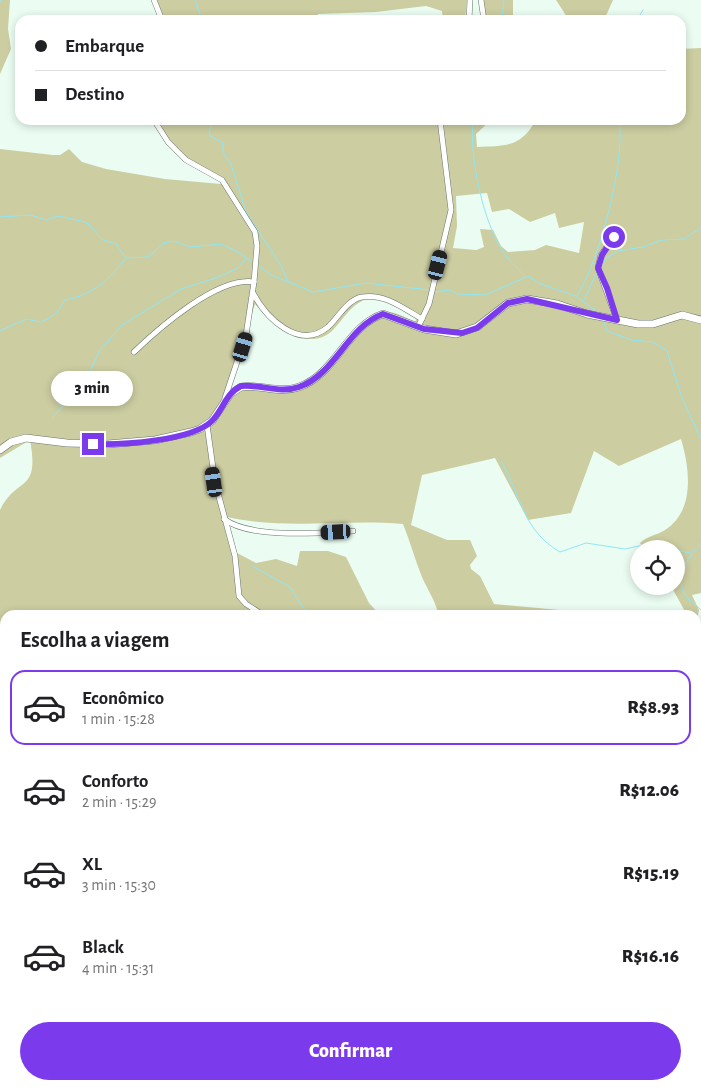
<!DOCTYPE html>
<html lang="pt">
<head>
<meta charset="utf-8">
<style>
	body { margin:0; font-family:"Alegreya Sans",sans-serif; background:#f6f6f6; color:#202124; height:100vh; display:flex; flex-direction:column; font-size:19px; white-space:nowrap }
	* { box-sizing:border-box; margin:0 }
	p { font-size:16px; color:#757577 }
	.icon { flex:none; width:28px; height:28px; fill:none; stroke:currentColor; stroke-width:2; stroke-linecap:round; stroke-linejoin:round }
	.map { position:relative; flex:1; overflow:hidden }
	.panel { position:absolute; left:0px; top:610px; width:701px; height:480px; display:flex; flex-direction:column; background:#fff; border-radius:15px 15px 0 0; box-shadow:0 2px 8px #0003 }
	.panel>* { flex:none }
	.hud { position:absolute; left:15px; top:15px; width:671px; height:110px; border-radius:15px; box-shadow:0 2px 8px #0003; display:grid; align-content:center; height:110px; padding:0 20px; background:#fff }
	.fabs { position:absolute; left:630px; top:540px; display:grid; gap:10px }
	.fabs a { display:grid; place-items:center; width:55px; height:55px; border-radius:50%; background:#fff; box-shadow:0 2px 8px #0003; font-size:25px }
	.end { position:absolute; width:22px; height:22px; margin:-11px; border:6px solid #7c3aed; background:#fff; box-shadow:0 0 0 2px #fff }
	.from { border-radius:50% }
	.bubble { position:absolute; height:35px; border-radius:18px; background:#fff; box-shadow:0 2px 8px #0003; font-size:16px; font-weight:800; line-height:35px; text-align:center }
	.car { position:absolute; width:15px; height:30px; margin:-15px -8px; border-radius:6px; box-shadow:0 0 4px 1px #0007; background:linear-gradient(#222 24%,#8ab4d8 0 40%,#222 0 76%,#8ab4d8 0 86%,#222 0) }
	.hud b { display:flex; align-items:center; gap:18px; height:48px; font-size:19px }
	.hud b+b { border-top:1px solid #e0e0e0 }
	.hud i { width:12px; height:12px; background:#202124 }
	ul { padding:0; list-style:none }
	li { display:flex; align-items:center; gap:15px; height:75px; margin:0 10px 8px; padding:0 10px; border:2px solid transparent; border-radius:15px }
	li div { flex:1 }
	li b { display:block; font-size:19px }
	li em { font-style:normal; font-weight:800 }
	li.selected { border-color:#7c3aed }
	li>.icon { width:45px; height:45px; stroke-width:1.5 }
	h2 { padding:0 20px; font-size:22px; line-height:60px }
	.action { display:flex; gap:10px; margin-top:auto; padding:10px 20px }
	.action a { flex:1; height:58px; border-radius:30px; background:#7c3aed; color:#fff; font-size:20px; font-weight:800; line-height:58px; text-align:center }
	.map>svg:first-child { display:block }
	.green { fill:#cccda1; fill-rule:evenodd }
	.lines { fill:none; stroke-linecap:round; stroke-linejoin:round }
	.stream { stroke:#8ee8f8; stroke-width:1 }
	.minor-casing { stroke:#66756c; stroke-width:6 }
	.secondary-casing { stroke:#66756c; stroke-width:8 }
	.minor { stroke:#fff; stroke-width:5 }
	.secondary { stroke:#fff; stroke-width:7 }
	.route { stroke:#7c3aed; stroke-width:6 }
</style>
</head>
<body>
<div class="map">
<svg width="701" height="1090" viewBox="0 0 701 1090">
	<rect width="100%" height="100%" fill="#ebfdf2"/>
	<!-- green -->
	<g class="green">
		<path d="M0,0H10L8,29L11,49L0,74Z"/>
		<path d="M151,0H467L465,20H443L442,11L426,6L376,12L318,14V20H160V15Z"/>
		<path d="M480,0H513V20H485Z"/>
		<path d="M556,0H613L605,18L600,20H569Z"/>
		<path d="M701,48V593L692,595L699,610L696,624V615H687L671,586H676V549H643L640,543C647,536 657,535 665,530C695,511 690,469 681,439L619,466L594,451L571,513L528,520L495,458L422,475L411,525L447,540H470L477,556L470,565L471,569L480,576L494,604L614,615H431L438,613C435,600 427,589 422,577C415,560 410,541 403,524C344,519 285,530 227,517L237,553L256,563L276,559L297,566L300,551H328L346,557L369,603L380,615H5V995L0,994V510C17,475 40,494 30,440L0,458V149L53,155H60L69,149L82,162L106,169L165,179L221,184C217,172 200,169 189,162C174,152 163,135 152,120H491L476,134L477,147C506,146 521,147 536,120H681V49ZM487,193L492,212L509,209L530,222L555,213L559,228L584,222L579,253L546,245L535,250L508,252L501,246L493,230L480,229L484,247L476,250L453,248L457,226L456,196ZM370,298L385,300L418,317L415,322C396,313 385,306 366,319L307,383L285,389L243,384L228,391L255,304C272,322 306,354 332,331C345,318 351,303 370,298Z"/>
		<path d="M699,940H701V1004L696,1003V941Z"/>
		<path d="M696,1077L701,1079V1090H620L622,1085H696Z"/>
		<path d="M495,1085H609L605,1090H522Z"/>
	</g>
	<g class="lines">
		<!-- stream -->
		<g class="stream">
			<path d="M195,0L201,17L206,18L207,20"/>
			<path d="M0,2L1,0"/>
			<path d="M502,20L504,0"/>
			<path d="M637,20L643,10"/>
			<path d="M208,120L213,123L209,131L210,136L223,143V152L231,164L246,212L280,264L288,281"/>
			<path d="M473,120C469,156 483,223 504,253C510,262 518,269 525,276"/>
			<path d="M0,217L31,215L46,220L58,216L86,222L103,240L116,244L126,258"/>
			<path d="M127,258L148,257L164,243L173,241L191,247L221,244L236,251L251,261"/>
			<path d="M258,265L271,275L313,292L366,283L430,290"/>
			<path d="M601,266L606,258L618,251L643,247L662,240L684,239L701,228"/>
			<path d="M434,292L449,290L458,294L485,295L529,276L538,283L576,296L600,314"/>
			<path d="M577,296C599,262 626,161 619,120"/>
			<path d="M584,300L597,272"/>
			<path d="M603,320L607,331L632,340L653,342L667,351L682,398L701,439"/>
			<path d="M0,331L26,319L40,322L48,319L57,312L65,300C93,295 109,280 126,258"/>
			<path d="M52,418L84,384L100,350L122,325L181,289L216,278L238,268L246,259"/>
			<path d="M501,461C521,495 522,530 560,552L586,543L625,549L653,543L673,549"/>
			<path d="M701,543C690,554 675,576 684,593C688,600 696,604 701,610"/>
			<path d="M676,550L690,553"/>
			<path d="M252,566L290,587L308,615"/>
			<path d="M701,632L698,638L701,670"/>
		</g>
		<!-- minor casing -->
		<g class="minor-casing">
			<g id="minor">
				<path d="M154,0L162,20"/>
				<path d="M481,0L484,20"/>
				<path d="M469,20L470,0"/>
				<path d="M154,120L168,142L186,160L222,180L255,232L257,246L254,282L246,335L225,398"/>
				<path d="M614,237L601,255L598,268L617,320"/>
				<path d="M253,293C266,318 299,351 328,327C338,318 348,299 362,297C385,293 404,309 422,319"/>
				<path d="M418,327L429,304L451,210L440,120"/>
				<path d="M134,352C159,328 218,276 254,282"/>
				<path d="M207,425L215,482L235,556L239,596L246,604L263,615"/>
				<path d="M224,519C250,539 320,533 353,531"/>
				<path d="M696,898L701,892"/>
				<path d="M696,962H701"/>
				<path d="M696,1068L701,1066"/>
				<path d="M0,1081H5"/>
				<path d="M210,1085H214"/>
				<path d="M25,1090L26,1085"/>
				<path d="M49,1090V1085"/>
				<path d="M72,1090V1085"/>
				<path d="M153,1090V1085"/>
				<path d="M297,1090L301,1085"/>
				<path d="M623,1090L626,1085"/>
				<path d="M652,1090L661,1085"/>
			</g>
		</g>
		<!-- secondary casing -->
		<g class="secondary-casing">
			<path id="secondary" d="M0,450L11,442L26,438L67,443L108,444L155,440L191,432L200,429L212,421L230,394L241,387C261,384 279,394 299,387C336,374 347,326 383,314L424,329L456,334L477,327L508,303L527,299L557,304L587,314L638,324H653L682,315L701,320"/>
		</g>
		<!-- minor -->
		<use href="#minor" class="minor"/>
		<!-- secondary -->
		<use href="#secondary" class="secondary"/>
	</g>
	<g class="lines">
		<!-- route -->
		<path class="route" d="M93,444C121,445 192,441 212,421C223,410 226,393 241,386C261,384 279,394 299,387C336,374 347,327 383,314L424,329L462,333L477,328L508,303L527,299L617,320L607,288L598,268L602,255L614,237"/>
	</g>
</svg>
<div class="fabs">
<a><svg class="icon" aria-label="locate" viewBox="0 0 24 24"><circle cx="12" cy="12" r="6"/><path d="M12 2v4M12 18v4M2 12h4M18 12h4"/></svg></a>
</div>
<i class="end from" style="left:614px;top:237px"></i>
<i class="end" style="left:93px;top:444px"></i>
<div class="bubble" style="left:51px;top:371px;width:82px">3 min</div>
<i class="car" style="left:438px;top:265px;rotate:14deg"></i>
<i class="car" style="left:243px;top:347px;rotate:17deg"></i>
<i class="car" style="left:214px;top:482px;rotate:352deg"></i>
<i class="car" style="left:336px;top:532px;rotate:267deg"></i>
<div class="hud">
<b><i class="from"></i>Embarque</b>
<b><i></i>Destino</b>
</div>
<section class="panel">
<h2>Escolha a viagem</h2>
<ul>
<li class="selected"><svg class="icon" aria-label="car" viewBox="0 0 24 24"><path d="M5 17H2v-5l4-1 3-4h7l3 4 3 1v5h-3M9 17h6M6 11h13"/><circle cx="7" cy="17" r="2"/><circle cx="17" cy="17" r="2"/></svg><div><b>Econômico</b><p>1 min · 15:28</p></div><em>R$8.93</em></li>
<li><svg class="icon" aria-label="car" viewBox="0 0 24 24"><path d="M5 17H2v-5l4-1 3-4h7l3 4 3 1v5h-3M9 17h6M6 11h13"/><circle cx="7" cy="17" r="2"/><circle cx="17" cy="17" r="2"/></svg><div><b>Conforto</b><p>2 min · 15:29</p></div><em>R$12.06</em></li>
<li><svg class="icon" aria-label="car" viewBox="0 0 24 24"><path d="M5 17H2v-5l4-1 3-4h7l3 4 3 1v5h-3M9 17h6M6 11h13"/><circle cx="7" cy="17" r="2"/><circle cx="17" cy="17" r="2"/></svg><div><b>XL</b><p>3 min · 15:30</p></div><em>R$15.19</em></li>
<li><svg class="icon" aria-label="car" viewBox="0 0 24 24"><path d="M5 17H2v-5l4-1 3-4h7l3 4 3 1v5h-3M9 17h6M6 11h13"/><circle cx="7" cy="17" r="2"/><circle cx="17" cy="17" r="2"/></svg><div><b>Black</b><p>4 min · 15:31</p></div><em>R$16.16</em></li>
</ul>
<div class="action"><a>Confirmar</a></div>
</section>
</div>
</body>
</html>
